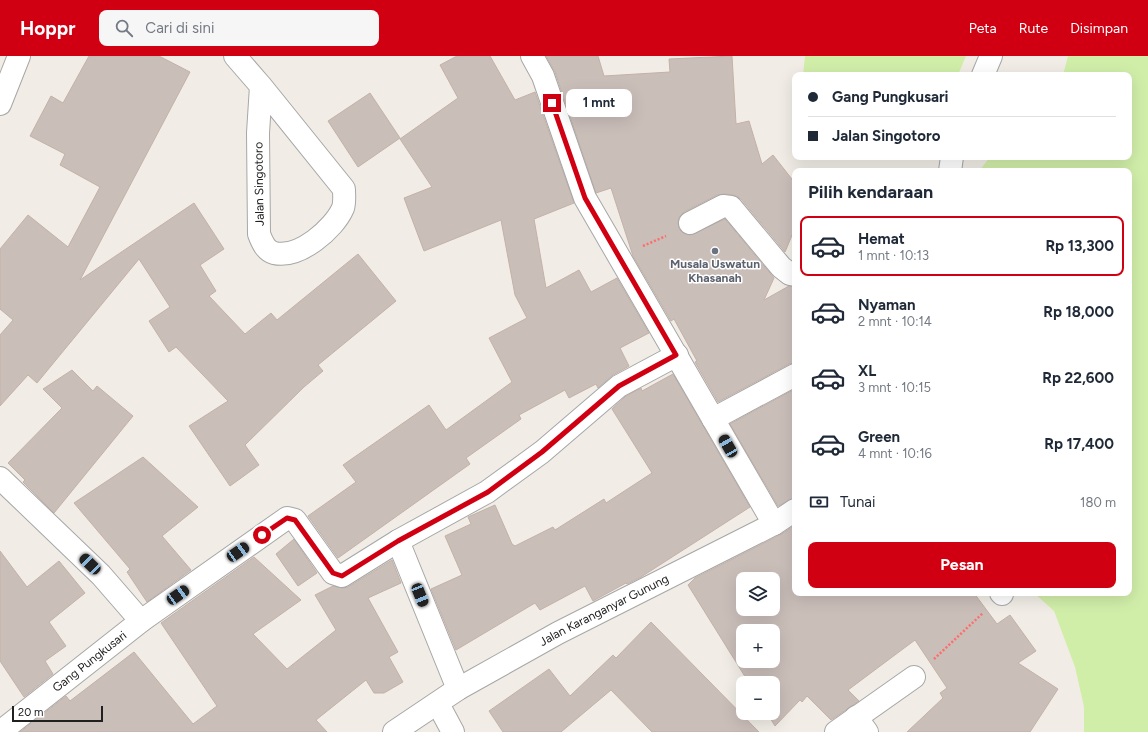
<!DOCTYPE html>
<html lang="id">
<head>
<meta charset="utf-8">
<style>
	body { margin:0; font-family:Figtree,sans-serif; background:#f6f6f7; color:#1f2937; height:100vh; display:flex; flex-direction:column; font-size:15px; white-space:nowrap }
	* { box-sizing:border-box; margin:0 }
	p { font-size:13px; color:#747a83 }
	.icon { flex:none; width:22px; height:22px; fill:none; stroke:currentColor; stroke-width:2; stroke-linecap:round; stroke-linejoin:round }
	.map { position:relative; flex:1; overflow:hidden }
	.details { position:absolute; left:792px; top:112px; width:340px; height:428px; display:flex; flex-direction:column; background:#fff; border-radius:8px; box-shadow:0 4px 16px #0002 }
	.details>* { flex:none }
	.top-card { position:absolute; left:792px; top:16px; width:340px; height:88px; border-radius:8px; box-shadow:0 4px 16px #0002; display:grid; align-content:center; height:88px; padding:0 16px; background:#fff }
	.controls { position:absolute; left:736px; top:516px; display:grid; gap:8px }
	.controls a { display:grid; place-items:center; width:44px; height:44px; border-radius:8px; background:#fff; box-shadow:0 4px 16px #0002; font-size:20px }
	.scale { position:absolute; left:12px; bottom:10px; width:91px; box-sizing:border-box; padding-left:4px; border:2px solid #202020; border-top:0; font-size:11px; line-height:14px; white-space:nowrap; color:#202020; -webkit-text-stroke:3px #fff; paint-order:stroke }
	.end { position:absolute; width:18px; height:18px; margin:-9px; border:5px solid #d00012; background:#fff; box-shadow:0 0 0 2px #fff }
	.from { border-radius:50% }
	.bubble { position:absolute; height:28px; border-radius:8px; background:#fff; box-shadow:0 4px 16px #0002; font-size:13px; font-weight:700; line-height:28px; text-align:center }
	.car { position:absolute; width:12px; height:24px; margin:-12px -6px; border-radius:5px; box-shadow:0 0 3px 1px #0007; background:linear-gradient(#222 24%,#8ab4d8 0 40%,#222 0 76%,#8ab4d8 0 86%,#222 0) }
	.top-card b { display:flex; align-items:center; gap:14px; height:38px; font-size:15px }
	.top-card b+b { border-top:1px solid #e0e1e3 }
	.top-card i { width:10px; height:10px; background:#1f2937 }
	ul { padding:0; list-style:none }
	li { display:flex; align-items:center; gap:12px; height:60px; margin:0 8px 6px; padding:0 8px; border:2px solid transparent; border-radius:8px }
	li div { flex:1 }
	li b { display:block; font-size:15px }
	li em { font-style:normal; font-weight:700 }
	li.current { border-color:#d00012 }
	li>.icon { width:36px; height:36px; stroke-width:1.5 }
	h2 { padding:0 16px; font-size:18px; line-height:48px }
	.pay { display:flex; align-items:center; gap:10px; height:44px; padding:0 16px; font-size:15px }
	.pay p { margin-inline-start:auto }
	.primary-button { display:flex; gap:8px; margin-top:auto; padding:8px 16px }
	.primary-button a { flex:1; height:46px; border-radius:8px; background:#d00012; color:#fff; font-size:16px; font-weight:700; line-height:46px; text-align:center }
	header { display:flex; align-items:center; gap:24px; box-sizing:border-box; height:56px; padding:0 20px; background:#d00012; color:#fff }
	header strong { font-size:19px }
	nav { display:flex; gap:22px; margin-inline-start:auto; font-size:14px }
	.search { width:280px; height:36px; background:#f6f6f7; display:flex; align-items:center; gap:10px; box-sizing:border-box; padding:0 14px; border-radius:8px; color:#747a83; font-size:15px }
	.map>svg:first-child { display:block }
	.grass { fill:#d1eea9 }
	.building { fill:#cabeb9; stroke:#c4b1a7; fill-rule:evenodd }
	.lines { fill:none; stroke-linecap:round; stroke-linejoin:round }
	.street-casing { stroke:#a7a7a7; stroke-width:24 }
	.path { stroke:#ff6c69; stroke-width:2.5; stroke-dasharray:2 2; stroke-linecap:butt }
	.street { stroke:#fff; stroke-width:22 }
	.route { stroke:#d00012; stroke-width:5 }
	.worship-dot { fill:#6b7280; stroke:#fff; stroke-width:1.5 }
	.labels { text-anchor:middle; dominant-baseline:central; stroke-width:3; stroke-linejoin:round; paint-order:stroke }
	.street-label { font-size:12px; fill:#202020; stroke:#fff }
	.worship-label { font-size:12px; font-weight:bold; fill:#5b616d; stroke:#fff }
</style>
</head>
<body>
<header>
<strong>Hoppr</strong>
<div class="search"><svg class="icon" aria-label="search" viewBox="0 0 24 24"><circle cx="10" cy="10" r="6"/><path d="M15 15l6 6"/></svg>Cari di sini</div>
<nav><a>Peta</a><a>Rute</a><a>Disimpan</a></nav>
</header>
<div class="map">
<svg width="1148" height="676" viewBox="0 0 1148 676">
	<rect width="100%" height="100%" fill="#f1ede6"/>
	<!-- grass -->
	<g class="grass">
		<path d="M805,0H966L958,19H803Z"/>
		<path d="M1068,0H1148V676H1084V651L1075,611L1054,555L1034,537H1129V115H979L990,101H1129V19H1063Z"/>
	</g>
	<!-- building -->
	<g class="building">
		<path d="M89,0H159L190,16L80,224L194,147L224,193L200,209L216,235L209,240L245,278L271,257L277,264L358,198L396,245L318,309L323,315L304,331L245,389L259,409L230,430L189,370L228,345L176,291L169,296L149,265L170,251L139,203L37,327L28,319L0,350V279L13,264L0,253V193L28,159L68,191L100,131L60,109L65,98L30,80L51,40L63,47Z"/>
		<path d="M457,0H490L515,44L535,36L574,147L534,163L546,232L579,214L591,236L617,222L649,277L620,292L629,310L613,319L598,332L596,328L569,342L565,334L519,359L521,363L466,402L470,408L338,502L308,460L356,426L343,409L429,349L446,374L512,326L489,282L527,262L515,239L501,164L424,195L404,142L432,131L400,83L458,42L440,9Z"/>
		<path d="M546,0H598L604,20L670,16L669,3L732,0L736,68L749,65L762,108L773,99L795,127V172L785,196L741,143L733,139L725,138L717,139L684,156L679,161L678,167L679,173L683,177L690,179L725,163L774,222L764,244L789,230L795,231V307L789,308L718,346L695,306L697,305L674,263L671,265L633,200L611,132L596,137L555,16Z"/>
		<path d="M370,37L400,82L358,111L328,65Z"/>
		<path d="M72,314L93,335L97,330L133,360L54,457L23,426L25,424L8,407L62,352L43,333Z"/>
		<path d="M673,318L750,451L641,521L627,528L626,527L593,545L585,530L540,554L535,547L456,594L431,533L462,519L445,480L471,468L468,461L495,449L512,488L515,490L553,471L555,474L604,443L606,447L652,417L612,353L626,340L641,332L642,335Z"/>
		<path d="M795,333V442L778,450L730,368Z"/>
		<path d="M143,401L198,451L162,480L191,514L147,546L127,516L130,513L74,447Z"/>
		<path d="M795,469V537H974L997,568L1010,559L1036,595L1018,607L1058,633L1030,676H907L943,642L940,637L947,632L915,584L848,634L859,645L831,664L807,640L802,646L800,644L775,670L767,657H773V627H749L688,529L695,522L780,479ZM743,523H773V553H743ZM743,575H773V605H743Z"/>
		<path d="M294,483L317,517L298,530L276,498Z"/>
		<path d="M0,495L27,531L59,505L85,537L49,566L66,590L45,605L53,618L24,641L0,605Z"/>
		<path d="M254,501L301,544L253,578L287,613L336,574L315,539L333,530L343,532L348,531L392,504L401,527L368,542L398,596L389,601L403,626L384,637H374L366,624L316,664L327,676H20L66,640L70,645L134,596L193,668L217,650L161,567Z"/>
		<path d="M651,566L759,676H652L611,634L561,676H503L489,655L549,613L570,640L613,599L616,602Z"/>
	</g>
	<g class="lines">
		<!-- street casing -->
		<g class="street-casing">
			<g id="street">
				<path d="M235,0L261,30L344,133C344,139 345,146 343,152C334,173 299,203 274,197C266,195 262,186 259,178L258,77L261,30"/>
				<path d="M532,0L543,20L585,142L774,468"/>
				<path d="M983,19L991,0"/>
				<path d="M0,48L19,0"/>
				<path d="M950,115L952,101"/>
				<path d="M690,167L723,150L731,151L781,211L790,218L795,219"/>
				<path d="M713,363L795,319"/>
				<path d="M0,422L101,519L141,565"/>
				<path d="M398,485L458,633"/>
				<path d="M1001,537L1002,538"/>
				<path d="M438,648L453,676"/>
				<path d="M856,661L867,676"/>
				<path id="s1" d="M0,676L141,565L287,462L295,464L333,517L342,520L398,485L487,436L542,396L619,330L677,299"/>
				<path id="s2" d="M394,676L458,633L558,577L774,468L795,454"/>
				<path d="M836,676L914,621"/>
			</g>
		</g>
		<!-- path -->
		<g class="path">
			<path d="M643,190L666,180"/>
			<path d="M934,603L983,557"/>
		</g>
		<!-- street -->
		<use href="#street" class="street"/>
	</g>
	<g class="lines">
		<!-- route -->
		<path class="route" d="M262,479L287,462L295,464L333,517L342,520L398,485L488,436L542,396L619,330L676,299L585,142L552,47"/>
	</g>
	<!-- markers -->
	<circle class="worship-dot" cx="715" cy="195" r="4"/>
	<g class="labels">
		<!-- street labels -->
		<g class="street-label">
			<text transform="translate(259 128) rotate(-91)">Jalan Singotoro</text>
			<text stroke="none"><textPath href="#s2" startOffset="243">Jalan Karanganyar Gunung</textPath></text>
			<text stroke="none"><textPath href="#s1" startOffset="114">Gang Pungkusari</textPath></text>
		</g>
		<!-- worship labels -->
		<g class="worship-label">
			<text x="715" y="208">Musala Uswatun<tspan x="715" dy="14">Khasanah</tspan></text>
		</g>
	</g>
</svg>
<div class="controls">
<a><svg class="icon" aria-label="layers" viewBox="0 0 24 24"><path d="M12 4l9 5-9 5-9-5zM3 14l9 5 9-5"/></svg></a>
<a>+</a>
<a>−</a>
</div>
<div class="scale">20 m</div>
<i class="end from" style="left:262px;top:479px"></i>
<i class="end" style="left:552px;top:47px"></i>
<div class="bubble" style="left:566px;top:33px;width:66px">1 mnt</div>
<i class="car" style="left:728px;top:390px;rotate:330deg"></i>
<i class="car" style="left:238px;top:496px;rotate:55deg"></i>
<i class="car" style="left:90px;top:508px;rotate:314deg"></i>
<i class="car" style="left:178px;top:539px;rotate:55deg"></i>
<i class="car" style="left:420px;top:539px;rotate:158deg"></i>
<div class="top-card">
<b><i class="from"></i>Gang Pungkusari</b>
<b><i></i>Jalan Singotoro</b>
</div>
<section class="details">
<h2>Pilih kendaraan</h2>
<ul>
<li class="current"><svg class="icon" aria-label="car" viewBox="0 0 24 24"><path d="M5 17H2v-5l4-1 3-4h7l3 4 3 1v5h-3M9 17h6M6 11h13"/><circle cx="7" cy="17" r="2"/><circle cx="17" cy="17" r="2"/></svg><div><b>Hemat</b><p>1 mnt · 10:13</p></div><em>Rp 13,300</em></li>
<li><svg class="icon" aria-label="car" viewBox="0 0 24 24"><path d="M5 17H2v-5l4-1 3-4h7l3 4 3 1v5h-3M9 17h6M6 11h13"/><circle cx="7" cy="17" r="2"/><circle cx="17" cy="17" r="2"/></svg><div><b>Nyaman</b><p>2 mnt · 10:14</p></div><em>Rp 18,000</em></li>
<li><svg class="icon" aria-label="car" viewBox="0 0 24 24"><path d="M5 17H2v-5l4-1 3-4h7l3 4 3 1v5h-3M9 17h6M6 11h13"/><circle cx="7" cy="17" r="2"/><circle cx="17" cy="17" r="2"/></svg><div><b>XL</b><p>3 mnt · 10:15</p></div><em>Rp 22,600</em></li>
<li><svg class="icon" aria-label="car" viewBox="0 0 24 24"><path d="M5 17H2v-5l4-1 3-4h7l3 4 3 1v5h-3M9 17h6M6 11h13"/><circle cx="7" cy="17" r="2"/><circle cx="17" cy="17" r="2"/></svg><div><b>Green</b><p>4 mnt · 10:16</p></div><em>Rp 17,400</em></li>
</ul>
<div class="pay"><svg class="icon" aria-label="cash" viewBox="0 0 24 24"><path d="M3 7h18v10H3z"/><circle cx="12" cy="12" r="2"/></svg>Tunai<p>180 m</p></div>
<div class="primary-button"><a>Pesan</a></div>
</section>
</div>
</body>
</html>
